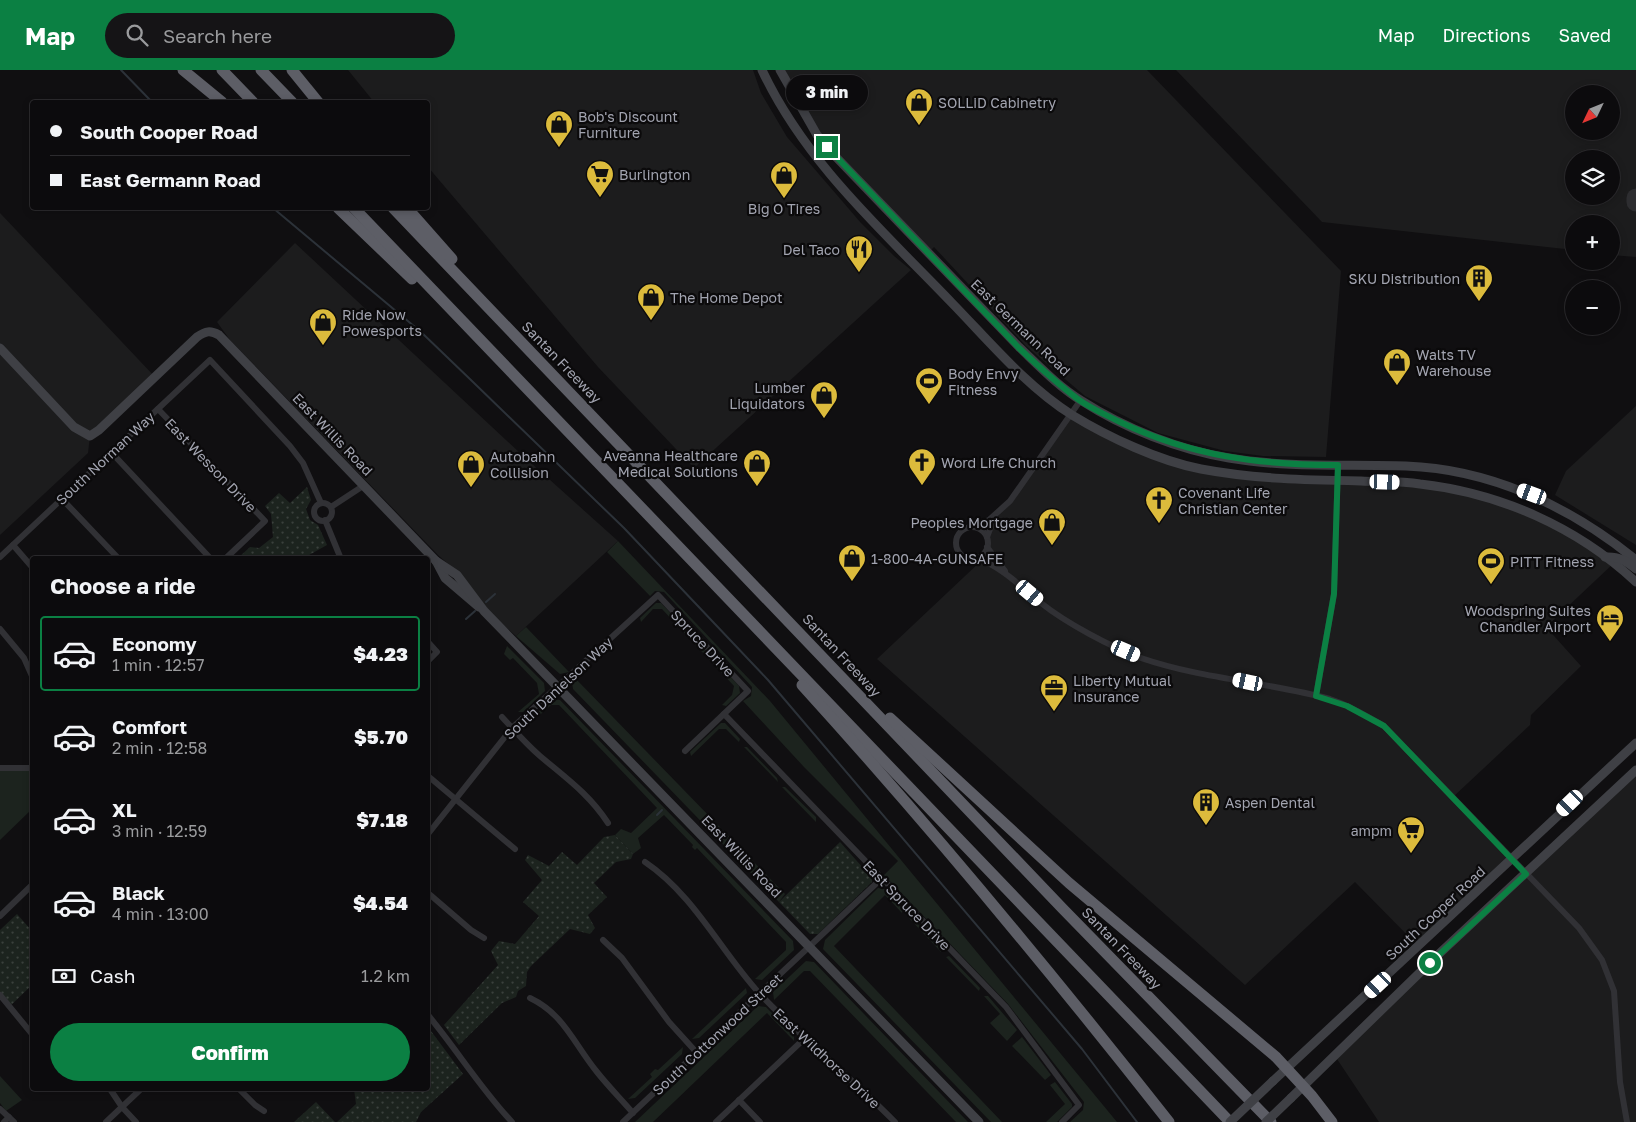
<!DOCTYPE html>
<html lang="en">
<head>
<meta charset="utf-8">
<style>
	body { margin:0; font-family:"Golos Text",sans-serif; background:#151416; color:#f1f3f6; height:100vh; display:flex; flex-direction:column; font-size:19px; white-space:nowrap }
	* { box-sizing:border-box; margin:0 }
	p { font-size:16px; color:#9a9b9d }
	.icon { flex:none; width:28px; height:28px; fill:none; stroke:currentColor; stroke-width:2; stroke-linecap:round; stroke-linejoin:round }
	.map { position:relative; flex:1; overflow:hidden }
	.side { position:absolute; left:30px; top:486px; width:400px; height:535px; display:flex; flex-direction:column; background:#0c0b0d; border-radius:5px; box-shadow:0 2px 8px #0003,0 0 0 1px #2c2b2e }
	.side>* { flex:none }
	.hud { position:absolute; left:30px; top:30px; width:400px; height:110px; border-radius:5px; box-shadow:0 2px 8px #0003,0 0 0 1px #2c2b2e; display:grid; align-content:center; height:110px; padding:0 20px; background:#0c0b0d }
	.needle { width:32px; rotate:227deg }
	.controls { position:absolute; left:1565px; top:15px; display:grid; gap:10px }
	.controls a { display:grid; place-items:center; width:55px; height:55px; border-radius:50%; background:#0c0b0d; box-shadow:0 2px 8px #0003,0 0 0 1px #2c2b2e; font-size:25px }
	.end { position:absolute; width:22px; height:22px; margin:-11px; border:6px solid #0b8043; background:#fff; box-shadow:0 0 0 2px #fff }
	.from { border-radius:50% }
	.bubble { position:absolute; height:35px; border-radius:18px; background:#0c0b0d; box-shadow:0 2px 8px #0003,0 0 0 1px #2c2b2e; font-size:16px; font-weight:800; line-height:35px; text-align:center }
	.car { position:absolute; width:15px; height:30px; margin:-15px -8px; border-radius:6px; box-shadow:0 0 4px 1px #0007; background:linear-gradient(#fff 24%,#345 0 40%,#fff 0 76%,#345 0 86%,#fff 0) }
	.hud b { display:flex; align-items:center; gap:18px; height:48px; font-size:19px }
	.hud b+b { border-top:1px solid #2c2b2e }
	.hud i { width:12px; height:12px; background:#f1f3f6 }
	ul { padding:0; list-style:none }
	li { display:flex; align-items:center; gap:15px; height:75px; margin:0 10px 8px; padding:0 10px; border:2px solid transparent; border-radius:5px }
	li div { flex:1 }
	li b { display:block; font-size:19px }
	li em { font-style:normal; font-weight:800 }
	li.selected { border-color:#0b8043 }
	li>.icon { width:45px; height:45px; stroke-width:1.5 }
	h2 { padding:0 20px; font-size:22px; line-height:60px }
	.pay { display:flex; align-items:center; gap:12px; height:55px; padding:0 20px; font-size:19px }
	.pay p { margin-inline-start:auto }
	.button { display:flex; gap:10px; margin-top:auto; padding:10px 20px }
	.button a { flex:1; height:58px; border-radius:30px; background:#0b8043; color:#fff; font-size:20px; font-weight:800; line-height:58px; text-align:center }
	header { display:flex; align-items:center; gap:30px; box-sizing:border-box; height:70px; padding:0 25px; background:#0b8043; color:#fff }
	header strong { font-size:24px }
	nav { display:flex; gap:28px; margin-inline-start:auto; font-size:18px }
	.search { width:350px; height:45px; background:#151416; display:flex; align-items:center; gap:12px; box-sizing:border-box; padding:0 18px; border-radius:28px; color:#9a9b9d; font-size:19px }
	.map>svg:first-child { display:block }
	.built { fill:#1c1c1d; fill-rule:evenodd }
	.grass { fill:#1c231e }
	.park { fill:url(#park-dots) }
	.lines { fill:none; stroke-linecap:round; stroke-linejoin:round }
	.stream { stroke:#2c3239; stroke-width:2 }
	.taxiway { stroke:#2d2d30; stroke-width:19 }
	.street { stroke:#313135; stroke-width:6 }
	.secondary { stroke:#3f4045; stroke-width:9 }
	.highway { stroke:#5d5e66; stroke-width:11 }
	.secondary-bridge { stroke:#3f4045; stroke-width:9 }
	.route { stroke:#0b8043; stroke-width:6 }
	.labels { text-anchor:middle; dominant-baseline:central; stroke-width:4.5; stroke-linejoin:round; paint-order:stroke }
	.poi-label { font-size:14px; fill:#a2a4b0; stroke:#0b0a0b; text-anchor:start }
	.street-label { font-size:14px; fill:#a2a4b0; stroke:#0b0a0b }
</style>
</head>
<body>
<header>
<strong>Map</strong>
<div class="search"><svg class="icon" aria-label="search" viewBox="0 0 24 24"><circle cx="10" cy="10" r="6"/><path d="M15 15l6 6"/></svg>Search here</div>
<nav><a>Map</a><a>Directions</a><a>Saved</a></nav>
</header>
<div class="map">
<svg width="1636" height="1052" viewBox="0 0 1636 1052">
	<defs>
		<pattern id="park-dots" width="8" height="8" patternUnits="userSpaceOnUse" patternTransform="scale(1.25)"><rect width="8" height="8" fill="#1c231e"/><path d="M2 2h.1M6 6h.1" fill="none" stroke="#3a403c" stroke-width="1.8" stroke-linecap="round"/></pattern>
	</defs>
	<rect width="100%" height="100%" fill="#100f11"/>
	<!-- built -->
	<g class="built">
		<path d="M348,0H753L761,23L787,67L861,153L894,186L911,200L694,398L598,297L428,97V32H374Z"/>
		<path d="M780,0H1147L1341,201L1326,387L1263,386L1225,381L1158,363L1085,326L1026,276L934,177L928,183L837,88Z"/>
		<path d="M1176,0H1636V187L1611,185V154H1574V180L1322,152ZM1574,24H1611V61H1574ZM1574,89H1611V126H1574Z"/>
		<path d="M0,143L155,307L90,366L88,383L0,465Z"/>
		<path d="M295,173L520,383L618,471L516,566L493,546L453,498L439,486L230,270L217,252Z"/>
		<path d="M1636,336V475L1555,425L1566,401Z"/>
		<path d="M1071,344L1123,371L1203,399L1417,413L1517,437L1614,493L1546,557L1581,596L1531,645L1530,655L1453,727L1512,789L1419,877L1355,812L1245,915L877,589L982,490L998,499L987,477V467L993,453Z"/>
		<path d="M1636,700V1052H1379L1335,986Z"/>
	</g>
	<!-- grass -->
	<g class="grass">
		<path d="M618,471L770,631L1117,1052H1070L1083,1040L1084,1032L1008,934L884,805L898,791L804,697L743,631L751,626L752,617L664,522L655,521L650,526L607,482Z"/>
		<path d="M656,533H661L739,616L740,623L726,636L722,635L732,625L734,616L662,539H653L641,552L640,548Z"/>
		<path d="M526,557L569,602L560,604L516,566Z"/>
		<path d="M507,576L544,613L545,621L523,642H518L539,624L537,613L513,588L510,590L504,584Z"/>
		<path d="M575,608L785,824L779,832L573,619L572,612Z"/>
		<path d="M552,629L560,630L793,871L794,880L762,910L755,909L786,880V872L697,778L695,780L692,777L693,775L664,745L638,768L641,778L633,784L615,765L621,759L631,763L657,738L559,635H551L523,660L524,655Z"/>
		<path d="M721,653H725L740,669L739,672L726,659H719L691,686L690,682Z"/>
		<path d="M744,677H747L777,708L778,712Z"/>
		<path d="M0,698H32V739L0,770Z"/>
		<path d="M782,717H785L816,747V752Z"/>
		<path d="M878,818L885,819L903,839L902,843L885,825L834,876L1002,1052H991L823,879L825,870Z"/>
		<path d="M908,847H911L941,878V882Z"/>
		<path d="M949,886L980,918L979,921L946,887Z"/>
		<path d="M806,891L814,892L968,1052H956L810,901H804L774,930L773,922Z"/>
		<path d="M746,918L747,923L699,968L692,969Z"/>
		<path d="M984,926H988L1017,960L1007,971L990,953L1000,944Z"/>
		<path d="M758,936L766,937L794,966V971L767,943L653,1052H635Z"/>
		<path d="M1022,967L1051,1005L1045,1010L1012,976Z"/>
		<path d="M683,977L682,984L635,1028L628,1029L652,1007L650,1004L655,999L658,1000Z"/>
		<path d="M0,1006L22,1030L6,1041L0,1033Z"/>
		<path d="M1055,1012L1072,1034V1037L1057,1052H1046L1065,1034L1050,1015Z"/>
	</g>
	<!-- park -->
	<g class="park">
		<path d="M307,417L311,430L306,439L310,450L318,455L327,475L302,489H237L250,477L259,478L273,467L271,444L265,436L279,423L290,433Z"/>
		<path d="M615,765L633,784L631,789L616,792L594,813L607,827L588,845L595,858L590,864L570,859L531,896L527,902L526,916L518,921L516,927L502,933L459,975L444,955L498,895L491,881L499,871L515,874L539,846L523,832L542,810L525,790L528,785L549,796L562,782L577,795L604,767Z"/>
		<path d="M840,772L872,808V812L818,864H810L779,832Z"/>
		<path d="M17,844L32,861V915L9,937L0,925V860Z"/>
		<path d="M428,957L463,1004L421,1042L416,1052H337L356,1034L354,1019H428Z"/>
		<path d="M316,1032L335,1052H271H294Z"/>
	</g>
	<g class="lines">
		<!-- stream -->
		<g class="stream">
			<path d="M121,0L152,32"/>
			<path d="M273,138L421,262L473,312L624,458L768,610L1082,979L1137,1052"/>
			<path d="M486,532L495,524"/>
			<path d="M466,549L475,541"/>
			<path d="M657,745L662,740"/>
		</g>
		<!-- taxiway -->
		<path class="taxiway" d="M1636,128V132"/>
		<!-- street -->
		<g class="street">
			<path d="M158,339L265,451L225,489"/>
			<path d="M111,382L211,489"/>
			<path d="M62,429L119,489"/>
			<circle cx="323" cy="442" r="9"/>
			<path d="M331,437L363,416"/>
			<path d="M325,450L341,489"/>
			<path d="M969,457L989,450L1010,431L1080,331"/>
			<circle cx="972" cy="473" r="16"/>
			<path d="M987,467L995,446"/>
			<path d="M13,475L32,497"/>
			<path d="M987,477L1005,501"/>
			<path d="M0,487L210,290L290,376L303,393L321,433"/>
			<path d="M977,488C1003,498 1020,516 1041,533C1066,553 1111,577 1141,588C1202,609 1268,612 1330,629C1349,635 1367,646 1384,656L1579,858L1602,890L1614,921L1620,1012L1627,1052"/>
			<path d="M0,559L24,588L32,606"/>
			<path d="M428,572L437,582L428,591"/>
			<path d="M1316,626L1334,524L1338,395"/>
			<path d="M724,644L1006,937L1079,1035L1062,1052"/>
			<path d="M502,647C514,660 526,674 540,686C566,708 589,724 608,753"/>
			<path d="M0,698H32"/>
			<path d="M428,706L515,779"/>
			<path d="M428,764L512,658L658,525L748,621L685,681"/>
			<path d="M645,792C694,825 720,880 759,923C802,969 851,1007 895,1052"/>
			<path d="M428,823L471,860L484,868"/>
			<path d="M0,846L32,815"/>
			<path d="M603,870L622,888L669,952L697,983"/>
			<path d="M0,925L32,964"/>
			<path d="M530,928C564,944 574,974 597,1002C608,1016 621,1029 633,1043"/>
			<path d="M428,945C457,980 481,1019 512,1052"/>
			<path d="M110,1019L122,1037L136,1052"/>
			<path d="M239,1019L255,1035L264,1041"/>
			<path d="M739,1030L760,1052"/>
			<path d="M0,1039L14,1052"/>
			<path d="M4,1052L9,1047"/>
			<path d="M106,1052L141,1019"/>
			<path d="M623,1052L881,809"/>
			<path d="M716,1052L804,969"/>
		</g>
		<!-- secondary -->
		<g class="secondary">
			<path d="M762,0C805,92 882,160 951,232C989,271 1026,316 1072,345C1108,367 1159,391 1201,399C1254,409 1307,410 1361,411C1380,412 1401,411 1420,414C1500,423 1577,457 1636,512"/>
			<path d="M780,0L817,65L837,88L1019,277C1039,296 1059,317 1082,331C1124,358 1179,380 1229,388C1287,398 1347,394 1406,396C1491,399 1571,437 1636,490"/>
			<path d="M0,278L74,357L90,366L99,360L197,267C206,261 210,260 219,265L436,491L445,508L479,537"/>
			<path d="M1605,487C1619,486 1626,491 1636,499"/>
			<path d="M436,491L457,505L484,541L979,1052"/>
			<path d="M1273,1011L1636,673"/>
			<path d="M1291,1028L1441,882L1636,700"/>
		</g>
		<!-- highway -->
		<g class="highway">
			<path d="M183,0L222,32"/>
			<path d="M222,0L253,32"/>
			<path d="M261,0L292,32"/>
			<path d="M292,0L318,32"/>
			<path d="M338,138L412,209"/>
			<path d="M354,138L1230,1052"/>
			<path d="M393,138L1063,839L1271,1052"/>
			<path d="M407,138L452,189"/>
			<path d="M802,615C930,756 1051,902 1169,1052"/>
			<path d="M890,648L1069,813L1276,987L1312,1026L1332,1052"/>
		</g>
		<!-- secondary-bridge -->
		<g class="secondary-bridge">
			<path d="M1230,1052L1273,1011"/>
			<path d="M1266,1052L1291,1028"/>
		</g>
	</g>
	<g class="lines">
		<!-- route -->
		<path class="route" d="M827,77L1019,278C1038,296 1058,314 1079,330C1092,339 1106,345 1120,352C1191,386 1259,395 1338,395L1334,524L1316,626L1347,636L1384,656L1526,804L1430,893"/>
	</g>
	<!-- icons -->
	<defs>
		<g id="shop-pin" transform="scale(1.4375)"><path d="M0 17L-7.5 6A9.5 9.5 0 1 1 7.5 6Z" fill="#dcbb3c" stroke="#0b0a0b"/><path d="M-5-2.5h2.3a2.7 3.5 0 0 1 5.4 0H5L5.5 6h-11ZM-1.5-2.5h3a1.5 2.3 0 0 0-3 0Z" fill="#111"/></g>
		<g id="supermarket-pin" transform="scale(1.4375)"><path d="M0 17L-7.5 6A9.5 9.5 0 1 1 7.5 6Z" fill="#dcbb3c" stroke="#0b0a0b"/><path d="M-6-5.5h2.5l.6 2H6L4.5 2H-2.5L-4.4-4H-6ZM-1.5 3.2a1.3 1.3 0 1 0 .1 0ZM3 3.2a1.3 1.3 0 1 0 .1 0Z" fill="#111"/></g>
		<g id="restaurant-pin" transform="scale(1.4375)"><path d="M0 17L-7.5 6A9.5 9.5 0 1 1 7.5 6Z" fill="#dcbb3c" stroke="#0b0a0b"/><path d="M-5-6h1v4h1v-4h1v4h1v-4h1v5L-1.5 .5V6h-2V.5L-5-1ZM5-6V6H3V1.5H1.5Q1.5-4 5-6Z" fill="#111"/></g>
		<g id="building-pin" transform="scale(1.4375)"><path d="M0 17L-7.5 6A9.5 9.5 0 1 1 7.5 6Z" fill="#dcbb3c" stroke="#0b0a0b"/><path d="M-4-6H4V6H1V3H-1V6H-4ZM-2.5-4.3h1.7v1.8h-1.7ZM.8-4.3h1.7v1.8H.8ZM-2.5-1h1.7V.8h-1.7ZM.8-1h1.7V.8H.8Z" fill="#111"/></g>
		<g id="stadium-pin" transform="scale(1.4375)"><path d="M0 17L-7.5 6A9.5 9.5 0 1 1 7.5 6Z" fill="#dcbb3c" stroke="#0b0a0b"/><path d="M0-5a6.5 5 0 1 0 0 10a6.5 5 0 1 0 0-10ZM-3.5-1.8h7v3.6h-7Z" fill="#111"/></g>
		<g id="church-pin" transform="scale(1.4375)"><path d="M0 17L-7.5 6A9.5 9.5 0 1 1 7.5 6Z" fill="#dcbb3c" stroke="#0b0a0b"/><path d="M-1.2-6h2.4v3.5h3.3v2.4h-3.3V6h-2.4V-.1h-3.3v-2.4h3.3Z" fill="#111"/></g>
		<g id="hotel-pin" transform="scale(1.4375)"><path d="M0 17L-7.5 6A9.5 9.5 0 1 1 7.5 6Z" fill="#dcbb3c" stroke="#0b0a0b"/><path d="M-6-4.5h1.5V1H6V5H4.5V3h-9V5H-6ZM-4 0a1.8 1.8 0 1 1 3.6 0ZM.5 0V-2.5h3Q6-2.5 6 0Z" fill="#111"/></g>
		<g id="office-pin" transform="scale(1.4375)"><path d="M0 17L-7.5 6A9.5 9.5 0 1 1 7.5 6Z" fill="#dcbb3c" stroke="#0b0a0b"/><path d="M-6-3h4V-5.5h4V-3h4V5H-6ZM-1-4.5V-3h2v-1.5ZM-6 0V1H6V0Z" fill="#111"/></g>
	</defs>
	<g fill-rule="evenodd">
		<use href="#shop-pin" x="919" y="32"/>
		<use href="#shop-pin" x="559" y="54"/>
		<use href="#supermarket-pin" x="600" y="104"/>
		<use href="#shop-pin" x="784" y="105"/>
		<use href="#restaurant-pin" x="859" y="179"/>
		<use href="#building-pin" x="1479" y="208"/>
		<use href="#shop-pin" x="651" y="227"/>
		<use href="#shop-pin" x="323" y="252"/>
		<use href="#shop-pin" x="1397" y="292"/>
		<use href="#stadium-pin" x="929" y="311"/>
		<use href="#shop-pin" x="824" y="325"/>
		<use href="#church-pin" x="922" y="392"/>
		<use href="#shop-pin" x="757" y="393"/>
		<use href="#shop-pin" x="471" y="394"/>
		<use href="#church-pin" x="1159" y="430"/>
		<use href="#shop-pin" x="1052" y="452"/>
		<use href="#shop-pin" x="852" y="488"/>
		<use href="#stadium-pin" x="1491" y="491"/>
		<use href="#hotel-pin" x="1610" y="548"/>
		<use href="#office-pin" x="1054" y="618"/>
		<use href="#building-pin" x="1206" y="732"/>
		<use href="#supermarket-pin" x="1411" y="760"/>
	</g>
	<g class="labels">
		<!-- poi labels -->
		<g class="poi-label">
			<text x="938" y="32">SOLLiD Cabinetry</text>
			<text x="578" y="46">Bob's Discount<tspan x="578" dy="16">Furniture</tspan></text>
			<text x="619" y="104">Burlington</text>
			<text x="784" y="138" text-anchor="middle">Big O Tires</text>
			<text x="840" y="179" text-anchor="end">Del Taco</text>
			<text x="1460" y="208" text-anchor="end">SKU Distribution</text>
			<text x="670" y="227">The Home Depot</text>
			<text x="342" y="244">Ride Now<tspan x="342" dy="16">Powesports</tspan></text>
			<text x="1416" y="284">Walts TV<tspan x="1416" dy="16">Warehouse</tspan></text>
			<text x="948" y="303">Body Envy<tspan x="948" dy="16">Fitness</tspan></text>
			<text x="805" y="317" text-anchor="end">Lumber<tspan x="805" dy="16">Liquidators</tspan></text>
			<text x="738" y="385" text-anchor="end">Aveanna Healthcare<tspan x="738" dy="16">Medical Solutions</tspan></text>
			<text x="490" y="386">Autobahn<tspan x="490" dy="16">Collision</tspan></text>
			<text x="941" y="392">Word Life Church</text>
			<text x="1178" y="422">Covenant Life<tspan x="1178" dy="16">Christian Center</tspan></text>
			<text x="1033" y="452" text-anchor="end">Peoples Mortgage</text>
			<text x="871" y="488">1-800-4A-GUNSAFE</text>
			<text x="1510" y="491">PITT Fitness</text>
			<text x="1591" y="540" text-anchor="end">Woodspring Suites<tspan x="1591" dy="16">Chandler Airport</tspan></text>
			<text x="1073" y="610">Liberty Mutual<tspan x="1073" dy="16">Insurance</tspan></text>
			<text x="1225" y="732">Aspen Dental</text>
			<text x="1392" y="760" text-anchor="end">ampm</text>
		</g>
		<!-- street labels -->
		<g class="street-label">
			<text transform="translate(1021 257) rotate(44)">East Germann Road</text>
			<text transform="translate(562 292) rotate(46)">Santan Freeway</text>
			<text transform="translate(333 364) rotate(46)">East Willis Road</text>
			<text transform="translate(105 388) rotate(-43)">South Norman Way</text>
			<text transform="translate(211 395) rotate(46)">East Wesson Drive</text>
			<text transform="translate(703 573) rotate(47)">Spruce Drive</text>
			<text transform="translate(842 585) rotate(47)">Santan Freeway</text>
			<text transform="translate(558 618) rotate(-43)">South Danielson Way</text>
			<text transform="translate(742 786) rotate(46)">East Willis Road</text>
			<text transform="translate(907 835) rotate(46)">East Spruce Drive</text>
			<text transform="translate(1435 843) rotate(-43)">South Cooper Road</text>
			<text transform="translate(1122 878) rotate(46)">Santan Freeway</text>
			<text transform="translate(717 964) rotate(-43)">South Cottonwood Street</text>
			<text transform="translate(827 988) rotate(43)">East Wildhorse Drive</text>
		</g>
	</g>
</svg>
<div class="controls">
<a><svg class="needle" viewBox="-14 -14 28 28"><path d="M0-13l5 13h-10z" fill="#e53935"/><path d="M0 13l5-13h-10z" fill="#9a9b9d"/></svg></a>
<a><svg class="icon" aria-label="layers" viewBox="0 0 24 24"><path d="M12 4l9 5-9 5-9-5zM3 14l9 5 9-5"/></svg></a>
<a>+</a>
<a>−</a>
</div>
<i class="end from" style="left:1430px;top:893px"></i>
<i class="end" style="left:827px;top:77px"></i>
<div class="bubble" style="left:786px;top:5px;width:82px">3 min</div>
<i class="car" style="left:1385px;top:412px;rotate:92deg"></i>
<i class="car" style="left:1532px;top:424px;rotate:290deg"></i>
<i class="car" style="left:1030px;top:523px;rotate:130deg"></i>
<i class="car" style="left:1126px;top:581px;rotate:113deg"></i>
<i class="car" style="left:1248px;top:612px;rotate:282deg"></i>
<i class="car" style="left:1570px;top:733px;rotate:226deg"></i>
<i class="car" style="left:1378px;top:915px;rotate:227deg"></i>
<div class="hud">
<b><i class="from"></i>South Cooper Road</b>
<b><i></i>East Germann Road</b>
</div>
<section class="side">
<h2>Choose a ride</h2>
<ul>
<li class="selected"><svg class="icon" aria-label="car" viewBox="0 0 24 24"><path d="M5 17H2v-5l4-1 3-4h7l3 4 3 1v5h-3M9 17h6M6 11h13"/><circle cx="7" cy="17" r="2"/><circle cx="17" cy="17" r="2"/></svg><div><b>Economy</b><p>1 min · 12:57</p></div><em>$4.23</em></li>
<li><svg class="icon" aria-label="car" viewBox="0 0 24 24"><path d="M5 17H2v-5l4-1 3-4h7l3 4 3 1v5h-3M9 17h6M6 11h13"/><circle cx="7" cy="17" r="2"/><circle cx="17" cy="17" r="2"/></svg><div><b>Comfort</b><p>2 min · 12:58</p></div><em>$5.70</em></li>
<li><svg class="icon" aria-label="car" viewBox="0 0 24 24"><path d="M5 17H2v-5l4-1 3-4h7l3 4 3 1v5h-3M9 17h6M6 11h13"/><circle cx="7" cy="17" r="2"/><circle cx="17" cy="17" r="2"/></svg><div><b>XL</b><p>3 min · 12:59</p></div><em>$7.18</em></li>
<li><svg class="icon" aria-label="car" viewBox="0 0 24 24"><path d="M5 17H2v-5l4-1 3-4h7l3 4 3 1v5h-3M9 17h6M6 11h13"/><circle cx="7" cy="17" r="2"/><circle cx="17" cy="17" r="2"/></svg><div><b>Black</b><p>4 min · 13:00</p></div><em>$4.54</em></li>
</ul>
<div class="pay"><svg class="icon" aria-label="cash" viewBox="0 0 24 24"><path d="M3 7h18v10H3z"/><circle cx="12" cy="12" r="2"/></svg>Cash<p>1.2 km</p></div>
<div class="button"><a>Confirm</a></div>
</section>
</div>
</body>
</html>
